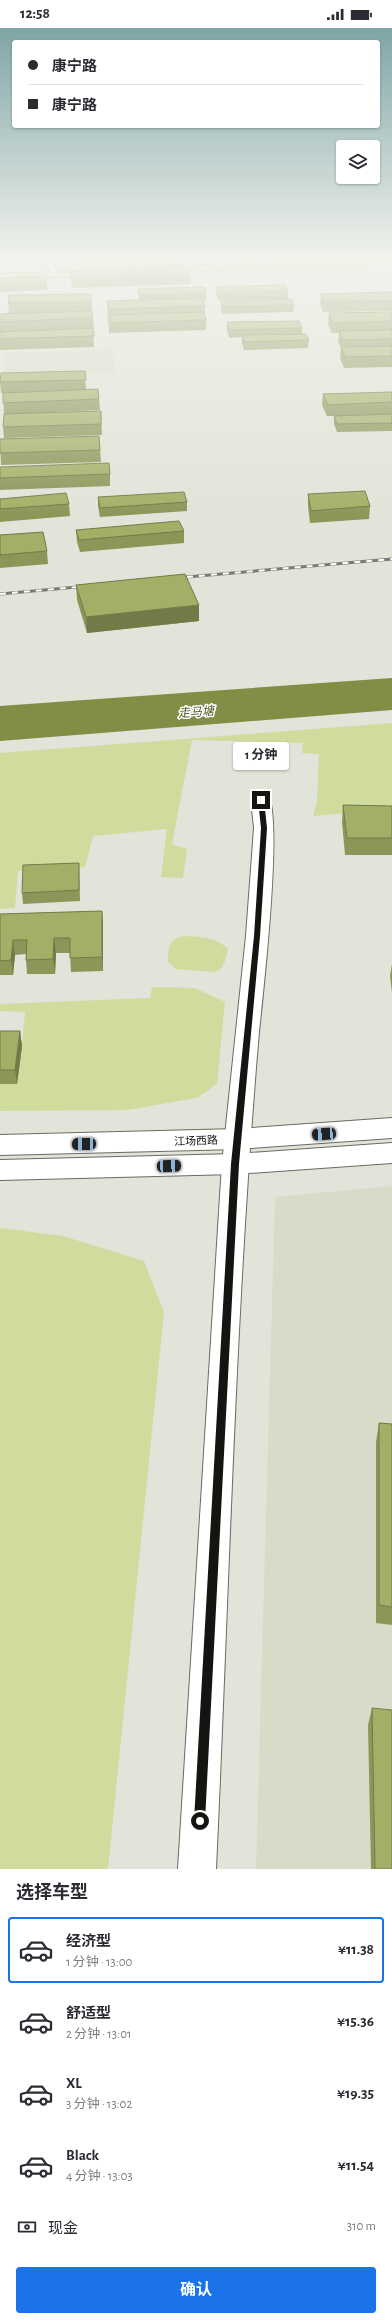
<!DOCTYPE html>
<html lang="zh">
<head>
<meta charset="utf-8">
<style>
	body { margin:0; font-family:"Alegreya Sans","Noto Sans SC",sans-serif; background:#f7f7f7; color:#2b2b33; height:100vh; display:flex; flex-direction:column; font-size:15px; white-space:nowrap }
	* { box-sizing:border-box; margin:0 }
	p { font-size:13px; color:#7c7c81 }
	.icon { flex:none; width:22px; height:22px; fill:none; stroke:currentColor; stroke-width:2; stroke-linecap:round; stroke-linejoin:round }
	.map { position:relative; height:1841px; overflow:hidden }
	.side { display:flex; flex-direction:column; background:#fff; flex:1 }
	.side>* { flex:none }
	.top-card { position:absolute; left:12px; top:12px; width:368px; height:88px; border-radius:4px; box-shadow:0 1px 3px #0004; display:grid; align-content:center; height:88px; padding:0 16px; background:#fff }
	.buttons { position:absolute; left:336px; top:112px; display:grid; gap:8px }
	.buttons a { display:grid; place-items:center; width:44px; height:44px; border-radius:4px; background:#fff; box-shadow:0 1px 3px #0004; font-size:20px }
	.end { position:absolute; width:18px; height:18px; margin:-9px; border:5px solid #141511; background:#fff; box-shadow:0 0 0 2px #fff }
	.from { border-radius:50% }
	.bubble { position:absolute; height:28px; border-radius:4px; background:#fff; box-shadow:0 1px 3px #0004; font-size:13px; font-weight:700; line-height:28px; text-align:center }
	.car { position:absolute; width:12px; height:24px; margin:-12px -6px; border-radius:5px; box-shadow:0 0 3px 1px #0007; background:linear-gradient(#222 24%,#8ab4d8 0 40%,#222 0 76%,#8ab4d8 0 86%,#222 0) }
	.top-card b { display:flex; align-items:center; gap:14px; height:38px; font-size:15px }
	.top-card b+b { border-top:1px solid #e1e1e2 }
	.top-card i { width:10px; height:10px; background:#2b2b33 }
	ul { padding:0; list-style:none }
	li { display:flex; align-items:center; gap:12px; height:66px; margin:0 8px 6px; padding:0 8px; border:2px solid transparent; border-radius:4px }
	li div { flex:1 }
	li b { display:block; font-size:15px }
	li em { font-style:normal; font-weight:700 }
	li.on { border-color:#1a73e8 }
	li>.icon { width:36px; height:36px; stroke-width:1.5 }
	h2 { padding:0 16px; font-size:18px; line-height:48px }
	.pay { display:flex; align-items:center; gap:10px; height:44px; padding:0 16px; font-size:15px }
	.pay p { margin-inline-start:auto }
	.cta { display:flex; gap:8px; margin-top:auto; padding:8px 16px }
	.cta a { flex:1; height:46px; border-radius:4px; background:#1a73e8; color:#fff; font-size:16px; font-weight:700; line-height:46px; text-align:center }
	.status { display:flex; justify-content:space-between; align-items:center; height:28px; padding:0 20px; background:#fff; direction:ltr }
	.status svg { height:11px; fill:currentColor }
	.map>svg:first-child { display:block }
	.built { fill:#d7dcc8 }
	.green { fill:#cfdc9e }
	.water { fill:#818e46 }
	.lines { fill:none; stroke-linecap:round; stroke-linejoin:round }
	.minor-casing { stroke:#696c61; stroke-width:2 }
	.tertiary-casing { stroke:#696c61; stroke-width:2 }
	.secondary-casing { stroke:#696c61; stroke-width:2 }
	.primary-casing { stroke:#7e8d2b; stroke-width:2 }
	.minor { fill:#fff; fill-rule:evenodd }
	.tertiary { fill:#fff; fill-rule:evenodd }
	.secondary { fill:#fff; fill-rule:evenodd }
	.primary { fill:#d4e188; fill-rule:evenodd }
	.rail-casing { stroke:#7a7c74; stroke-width:3 }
	.rail { stroke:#fff; stroke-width:2; stroke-dasharray:6; stroke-linecap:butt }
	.wall { fill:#8b9759 }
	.shaded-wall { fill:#717b48 }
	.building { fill:#a2b067; stroke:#717b48 }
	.route { fill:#141511 }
	.labels { text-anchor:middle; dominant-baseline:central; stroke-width:3; stroke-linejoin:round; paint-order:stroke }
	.street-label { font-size:11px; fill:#141511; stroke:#fff }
	.water-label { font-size:12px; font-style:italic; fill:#4c5620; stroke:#fff }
</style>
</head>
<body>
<div class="status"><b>12:58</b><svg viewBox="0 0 49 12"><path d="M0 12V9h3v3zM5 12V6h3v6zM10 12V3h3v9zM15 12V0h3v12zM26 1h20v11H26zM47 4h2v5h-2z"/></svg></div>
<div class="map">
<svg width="392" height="1841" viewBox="0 0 392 1841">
	<rect width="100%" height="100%" fill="#e1e4d8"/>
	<!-- built -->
	<g class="built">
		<path d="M112,321L116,345L5,350V325Z"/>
		<path d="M392,1158V1841H256L275,1169Z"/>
	</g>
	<!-- green -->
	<g class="green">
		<path d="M392,695V781L313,788L317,774L319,726L302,725L303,715L192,712L172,816L187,821L183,850L161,849L167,801L93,808L85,839L18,843L15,880L0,881V725Z"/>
		<path d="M183,908C200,909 215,908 228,921L225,933L221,941L214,944L176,941L168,934C169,918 167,913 183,908Z"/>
		<path d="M152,959L195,960L225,974L217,1056L197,1070L127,1082L0,1083V1056L22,1018L25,984L0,983V976L150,970Z"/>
		<path d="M0,1200L63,1208L144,1233L164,1284L108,1841H0Z"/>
	</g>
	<!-- water -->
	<path class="water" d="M392,650V682L0,713V678Z"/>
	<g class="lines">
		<!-- minor casing -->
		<g class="minor-casing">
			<path id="minor" d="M45,230H53L58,249L51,247Z"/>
		</g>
		<!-- tertiary casing -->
		<g class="tertiary-casing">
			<path id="tertiary" d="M261,766L268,768C283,791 263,966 259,1004C235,1282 229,1563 216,1841H178L222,1136L246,908L254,800L251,772L254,768Z"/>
		</g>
		<!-- secondary casing -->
		<g class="secondary-casing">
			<g id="secondary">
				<path d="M233,230H243V241H235Z"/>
				<path d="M264,230H274L275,239H267Z"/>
				<path d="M392,1090V1110L238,1121L0,1127V1107L238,1101Z"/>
				<path d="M392,1115V1135L235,1146L0,1152V1132L235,1126Z"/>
			</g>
		</g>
		<!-- primary casing -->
		<g class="primary-casing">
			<g id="primary">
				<path d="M366,230H392V235L159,245L154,242L159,239Z"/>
				<path d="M176,231L180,232V236L84,241L79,238L84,235Z"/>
				<path d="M101,242L106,245L105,247L0,252V246Z"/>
			</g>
		</g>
		<!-- minor -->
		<use href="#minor" class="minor"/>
		<!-- tertiary -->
		<use href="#tertiary" class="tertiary"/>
		<!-- secondary -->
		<use href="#secondary" class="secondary"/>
		<!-- primary -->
		<use href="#primary" class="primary"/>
		<!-- rail casing -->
		<g class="rail-casing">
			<g id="rail">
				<path d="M175,550L392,531"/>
				<path d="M0,566L88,558"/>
			</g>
		</g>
		<!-- rail -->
		<use href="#rail" class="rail"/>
	</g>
	<!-- wall -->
	<g class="wall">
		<path d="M0,230H20V233L0,235Z"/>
		<path d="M70,243L191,246V256L72,260Z"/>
		<path d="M0,250L47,255V262L0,264Z"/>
		<path d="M217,259L288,263V271L218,272L216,266Z"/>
		<path d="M138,261L206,265V273H203L205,278V287L206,292V302L109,305L107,273L139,272Z"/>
		<path d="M392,264V283L323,284L320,276L321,266Z"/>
		<path d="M91,266L92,283L93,290L94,301H93L94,319L0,322V286L9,285L8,275Z"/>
		<path d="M221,273L294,277L293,284L222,286L221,280Z"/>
		<path d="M392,284V339L344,340L340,330L341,319L338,314L339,305H332L328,296L329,285Z"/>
		<path d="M227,294L302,300V306L309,312L308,320L244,322L242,315V309L229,310L227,302Z"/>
		<path d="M85,343L86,362L99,371L100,382L38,385L101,383L102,407L4,410L3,399L4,386L3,365H1L0,355L1,345Z"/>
		<path d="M392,364V386L350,387L392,386V403L337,404L334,396V388H327L322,377L323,366Z"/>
		<path d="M99,408L101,434L1,437L0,411Z"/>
		<path d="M0,439L110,446V458L0,462Z"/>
		<path d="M308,466L370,478L369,491L310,495L308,478Z"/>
		<path d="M98,469L187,474V483L100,489L98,478Z"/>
		<path d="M0,471L69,476L70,488L0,494Z"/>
		<path d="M76,502L184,503V515L80,524L77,514Z"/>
		<path d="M0,507L47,523L48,536L0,540Z"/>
		<path d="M76,557L199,593L87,605L77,572Z"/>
		<path d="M343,777L392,778V827H345L342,794Z"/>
		<path d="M79,835L80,873L23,876L22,865Z"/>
		<path d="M102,883L103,898V943L71,944L70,925H56L55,946H27L26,932V926L15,927L13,947H0V886Z"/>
		<path d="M392,936V965L390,948Z"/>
		<path d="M0,1003H20L22,1018L17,1056H0Z"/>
		<path d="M379,1395L392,1396V1597L376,1595V1414Z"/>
		<path d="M372,1680L392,1841H371L368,1697Z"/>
	</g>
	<!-- shaded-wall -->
	<g class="shaded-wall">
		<path d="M199,577V593L87,605L86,589Z"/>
		<path d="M102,883L103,898V943L102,929Z"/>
		<path d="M54,910L56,925L55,946L53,931Z"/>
		<path d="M13,912L15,927L13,947L11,932Z"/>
		<path d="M20,1003L22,1018L17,1056L15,1042Z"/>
	</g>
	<!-- building -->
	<g class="building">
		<path d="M188,239L191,246L71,250L70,243Z"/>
		<path d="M46,248L47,255L0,257V250Z"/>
		<path d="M285,257L288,263L218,265L217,259Z"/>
		<path d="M205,259L206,265L139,267L138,261Z"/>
		<path d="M392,264V273L324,274L321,266Z"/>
		<path d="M91,266V274L8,275L9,267Z"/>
		<path d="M202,270L205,278L108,281L107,273Z"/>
		<path d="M291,271L294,277L222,279L221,273Z"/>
		<path d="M91,283L93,290L0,294V286Z"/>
		<path d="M204,284L206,292L109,295L108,287Z"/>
		<path d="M392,284V293L333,295L329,285Z"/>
		<path d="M299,293L302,300L229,302L227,294Z"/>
		<path d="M93,300L94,308L0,311V304Z"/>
		<path d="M392,302V311L343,312L339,303Z"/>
		<path d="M306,306L309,312L244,314L242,307Z"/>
		<path d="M392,318V328L345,329L341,319Z"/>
		<path d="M85,343L86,352L0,354L1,345Z"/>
		<path d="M98,361L99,371L3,375V365Z"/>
		<path d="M392,364V374L328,377L323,366Z"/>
		<path d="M101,383V396L3,399L4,386Z"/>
		<path d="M392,386V395L337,396L334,388Z"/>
		<path d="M99,408L100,422L0,425V411Z"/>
		<path d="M109,435L110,446L0,450V439Z"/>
		<path d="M365,463L370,478L311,483L308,466Z"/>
		<path d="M184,464L187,474L100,480L98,469Z"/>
		<path d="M66,465L69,476L0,481V471Z"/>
		<path d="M179,493L184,503L79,512L76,502Z"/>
		<path d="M43,504L47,523L0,527V507Z"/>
		<path d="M185,546L199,577L86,589L76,557Z"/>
		<path d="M343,777L392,778V810H347Z"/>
		<path d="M79,835V862L22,865L23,837Z"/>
		<path d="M102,883V929L70,930V910H54L53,931L26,932L27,912H13L11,932L0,933V886Z"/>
		<path d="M0,1003H20L15,1042H0Z"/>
		<path d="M379,1395L392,1396V1579L379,1577Z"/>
		<path d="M372,1680L392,1682V1841H375Z"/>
	</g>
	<!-- sky -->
	<linearGradient id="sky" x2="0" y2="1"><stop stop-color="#7fa5a7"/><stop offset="0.47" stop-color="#f2f3ed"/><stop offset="1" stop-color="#f2f3ed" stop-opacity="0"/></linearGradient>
	<rect width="392" height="488" fill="url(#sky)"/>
	<!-- route -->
	<path class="route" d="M261,770L264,772L267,800L260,908L239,1136L205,1793L200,1799L194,1793L231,1136L254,908L261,800L258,772Z"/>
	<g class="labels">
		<!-- street labels -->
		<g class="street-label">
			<text transform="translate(196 1113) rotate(-2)">江场西路</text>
		</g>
		<!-- water labels -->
		<g class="water-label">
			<text transform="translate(196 684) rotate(-4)">走马塘</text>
		</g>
	</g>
</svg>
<div class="buttons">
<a><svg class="icon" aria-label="layers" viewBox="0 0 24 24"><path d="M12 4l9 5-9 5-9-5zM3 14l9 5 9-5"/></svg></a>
</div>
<i class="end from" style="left:200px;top:1793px"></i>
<i class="end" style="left:261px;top:772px"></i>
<div class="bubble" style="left:233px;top:714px;width:56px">1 分钟</div>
<i class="car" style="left:324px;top:1106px;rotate:266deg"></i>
<i class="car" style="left:84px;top:1116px;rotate:269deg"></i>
<i class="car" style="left:169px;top:1138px;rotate:88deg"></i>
<div class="top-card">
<b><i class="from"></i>康宁路</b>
<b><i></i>康宁路</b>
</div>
</div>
<section class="side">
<h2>选择车型</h2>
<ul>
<li class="on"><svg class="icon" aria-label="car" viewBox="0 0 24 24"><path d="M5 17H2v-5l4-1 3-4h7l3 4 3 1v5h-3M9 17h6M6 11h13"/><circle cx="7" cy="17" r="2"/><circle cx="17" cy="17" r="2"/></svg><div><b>经济型</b><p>1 分钟 · 13:00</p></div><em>¥11.38</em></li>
<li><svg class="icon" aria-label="car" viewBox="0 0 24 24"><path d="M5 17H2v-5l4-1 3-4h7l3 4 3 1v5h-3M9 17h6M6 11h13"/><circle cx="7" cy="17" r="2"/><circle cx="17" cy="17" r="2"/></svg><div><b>舒适型</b><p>2 分钟 · 13:01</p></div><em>¥15.36</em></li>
<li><svg class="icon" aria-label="car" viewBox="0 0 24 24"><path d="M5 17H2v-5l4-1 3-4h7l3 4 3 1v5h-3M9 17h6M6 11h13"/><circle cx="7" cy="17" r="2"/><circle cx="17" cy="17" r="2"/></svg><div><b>XL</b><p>3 分钟 · 13:02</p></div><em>¥19.35</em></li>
<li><svg class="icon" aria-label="car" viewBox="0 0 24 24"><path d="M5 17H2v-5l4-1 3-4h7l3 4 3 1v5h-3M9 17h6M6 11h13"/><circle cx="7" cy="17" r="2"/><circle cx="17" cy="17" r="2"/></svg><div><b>Black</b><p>4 分钟 · 13:03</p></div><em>¥11.54</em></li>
</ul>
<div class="pay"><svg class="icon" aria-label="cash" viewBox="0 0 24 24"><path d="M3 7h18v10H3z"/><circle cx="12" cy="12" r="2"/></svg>现金<p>310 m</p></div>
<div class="cta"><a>确认</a></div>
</section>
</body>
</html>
